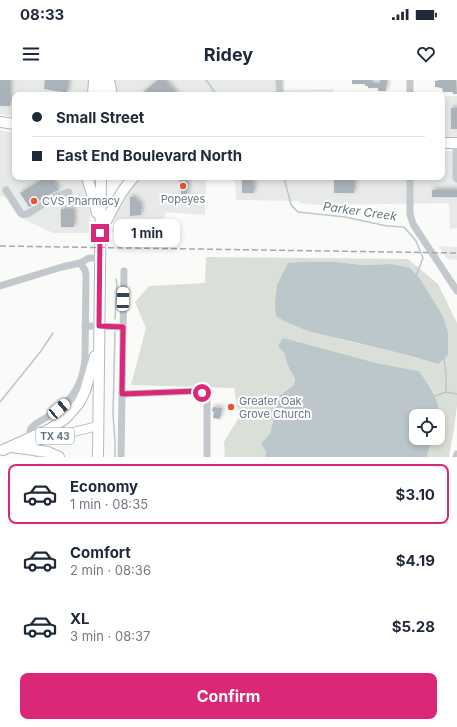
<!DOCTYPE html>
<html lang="en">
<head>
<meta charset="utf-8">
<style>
	body { margin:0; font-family:Inter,sans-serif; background:#f6f6f7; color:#1f2937; height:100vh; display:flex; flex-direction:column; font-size:15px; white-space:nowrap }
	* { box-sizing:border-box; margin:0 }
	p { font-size:13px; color:#747a83 }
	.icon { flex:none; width:22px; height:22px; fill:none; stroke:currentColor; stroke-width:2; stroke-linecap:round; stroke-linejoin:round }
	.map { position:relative; height:377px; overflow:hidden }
	.details { display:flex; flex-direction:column; background:#fff; flex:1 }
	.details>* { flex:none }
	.banner { position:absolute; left:12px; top:12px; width:433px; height:88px; border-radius:8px; box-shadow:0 2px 6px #0003; display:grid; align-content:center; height:88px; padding:0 20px; background:#fff }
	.controls { position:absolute; left:409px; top:329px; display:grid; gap:8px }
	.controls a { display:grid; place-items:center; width:36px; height:36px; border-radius:8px; background:#fff; box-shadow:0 2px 6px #0003; font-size:20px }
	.end { position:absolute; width:18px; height:18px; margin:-9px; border:5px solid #db2777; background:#fff; box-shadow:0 0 0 2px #fff }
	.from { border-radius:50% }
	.bubble { position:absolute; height:28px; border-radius:8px; background:#fff; box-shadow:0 2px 6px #0003; font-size:13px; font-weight:700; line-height:28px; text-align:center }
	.car { position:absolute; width:12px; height:24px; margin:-12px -6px; border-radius:5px; box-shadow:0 0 3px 1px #0007; background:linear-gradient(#fff 24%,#345 0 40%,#fff 0 76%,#345 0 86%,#fff 0) }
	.banner b { display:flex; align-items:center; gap:14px; height:38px; font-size:15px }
	.banner b+b { border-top:1px solid #e0e1e3 }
	.banner i { width:10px; height:10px; background:#1f2937 }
	ul { padding:7px 0 0; list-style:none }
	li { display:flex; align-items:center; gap:12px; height:60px; margin:0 8px 6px; padding:0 12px; border:2px solid transparent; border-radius:8px }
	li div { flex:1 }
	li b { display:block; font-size:15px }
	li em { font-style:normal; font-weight:700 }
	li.on { border-color:#db2777 }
	li>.icon { width:36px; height:36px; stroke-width:1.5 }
	.primary-button { display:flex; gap:8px; margin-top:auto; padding:8px 20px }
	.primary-button a { flex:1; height:46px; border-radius:8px; background:#db2777; color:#fff; font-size:16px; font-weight:700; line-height:46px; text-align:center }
	.status { display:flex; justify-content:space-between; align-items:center; height:28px; padding:0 20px; background:#fff; direction:ltr }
	.status svg { height:11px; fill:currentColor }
	header { display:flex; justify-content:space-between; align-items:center; height:52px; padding:0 20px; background:#fff; font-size:18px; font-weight:700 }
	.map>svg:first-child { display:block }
	.built { fill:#e8e9e9 }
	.green { fill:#dadfd7; fill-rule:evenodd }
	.water { fill:#bbc7cb }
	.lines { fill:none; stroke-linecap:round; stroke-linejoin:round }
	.stream { stroke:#bbc7cb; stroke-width:1.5 }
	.building { fill:#aab3b9; filter:url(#shadow) }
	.major-casing { stroke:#b5babe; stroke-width:10 }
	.highway-casing { stroke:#b4b9bd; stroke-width:12 }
	.minor { stroke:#c3c8cc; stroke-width:7 }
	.major { stroke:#fff; stroke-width:8 }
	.highway { stroke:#fff; stroke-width:10 }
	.rail { stroke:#a2aab0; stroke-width:1.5; stroke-dasharray:6 3; stroke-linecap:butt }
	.route { stroke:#db2777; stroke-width:5 }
	.poi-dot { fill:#e4572e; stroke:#fff; stroke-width:1.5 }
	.labels { text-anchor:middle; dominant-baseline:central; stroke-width:4; stroke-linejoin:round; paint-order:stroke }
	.shield { fill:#fff; stroke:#939fa8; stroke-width:1 }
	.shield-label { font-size:10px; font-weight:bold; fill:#657683 }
	.poi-label { font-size:11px; fill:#657683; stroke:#fff; text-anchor:start }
	.water-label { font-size:12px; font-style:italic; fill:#60757c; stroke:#fff }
</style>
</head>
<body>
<div class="status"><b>08:33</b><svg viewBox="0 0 49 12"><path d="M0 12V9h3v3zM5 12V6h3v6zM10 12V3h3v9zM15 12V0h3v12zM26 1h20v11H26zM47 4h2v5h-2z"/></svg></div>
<header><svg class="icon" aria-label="menu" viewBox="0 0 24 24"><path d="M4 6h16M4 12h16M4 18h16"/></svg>Ridey<svg class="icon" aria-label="heart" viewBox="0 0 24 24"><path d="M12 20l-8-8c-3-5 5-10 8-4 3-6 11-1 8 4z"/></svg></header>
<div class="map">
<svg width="457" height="377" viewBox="0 0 457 377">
	<defs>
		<filter id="shadow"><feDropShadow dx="2" dy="-2" stdDeviation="2" flood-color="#0004"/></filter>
	</defs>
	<rect width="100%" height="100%" fill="#fafaf8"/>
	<!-- built -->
	<g class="built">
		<path d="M0,0H92L91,15H15V37L0,34Z"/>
		<path d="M114,0H285V10L333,9L334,15H115Z"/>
		<rect x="442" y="16" width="15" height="45"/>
		<path d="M0,50L15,53V97H83L91,117L90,153H53L19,137L5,117L0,116Z"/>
		<path d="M442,71H457V148L450,149L449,123L319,125L300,123L299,121L236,120L235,99L206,98L205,135L166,132L158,153L112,152L118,124L136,99L139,97H442Z"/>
		<path d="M439,166L457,167V180L447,179Z"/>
	</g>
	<!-- green -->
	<path class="green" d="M206,177L408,179L438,204L457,243V326L453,355L449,377H427L432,358H438C438,343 440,329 435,315C431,307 424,299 419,291L278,266L284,273L288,286L295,299L294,305L279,316L270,354L261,363L266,372V377H225L224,362L239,337L234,308L131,305L146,248L135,222L149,206L205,203ZM336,182L363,185L391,184L421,200L443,236L448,252L438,284C412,276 387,270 361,264C335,258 309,252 285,241Z"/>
	<!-- water -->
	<g class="water">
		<path d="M306,182H336L363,185L391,184L410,188L421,200L443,236L448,252V275L438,284C410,275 382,269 354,262C328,256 299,251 276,236L275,223L277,205L288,183Z"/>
		<path d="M283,258L376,283L419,291C427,303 442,321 438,336H416V358H432L427,377H266V372L261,363L270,354L279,316L294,305L295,299L288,286L284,273L278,266Z"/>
	</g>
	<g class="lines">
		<!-- stream -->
		<g class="stream">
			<path d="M206,0L217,15"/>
			<path d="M284,97L291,125L298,132L345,137L387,146L404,147L416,161L423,178L416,196"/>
			<path d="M115,239L117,206L116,199"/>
			<path d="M115,252L113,335L115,361V377"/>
			<path d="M444,278L446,293V312L457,314"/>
			<path d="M435,316L446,312"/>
			<path d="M0,322L41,271L53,253"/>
		</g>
	</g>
	<!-- building -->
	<g class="building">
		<rect x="0" y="0" width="10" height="26"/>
		<path d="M45,0H69L67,13L44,9Z"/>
		<path d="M158,0H164L178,15H140Z"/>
		<path d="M352,0H372V3H380V0H387L386,11H378V8H368V6H365V4H352Z"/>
		<path d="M438,0H456L457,14H453V12H443L442,8L435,7V1H438Z"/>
		<rect x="451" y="28" width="6" height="21"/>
		<path d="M46,97H51L59,110L54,112L29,127L20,113Z"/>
		<path d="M180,97H186V102H188L187,117H181V109H179Z"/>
		<path d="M242,97H253L254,113H242Z"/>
		<rect x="334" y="97" width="20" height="16"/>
		<rect x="432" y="110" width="25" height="7"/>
		<path d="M130,117H135V120H137L138,123H141V135L130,136Z"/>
		<rect x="61" y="129" width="13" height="18"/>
		<path d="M213,327L222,328L220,339L213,338L214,332L212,331Z"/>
	</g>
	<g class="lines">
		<!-- major casing -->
		<g class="major-casing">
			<path id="major" d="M24,364L98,346"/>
		</g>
		<!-- highway casing -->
		<g class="highway-casing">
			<g id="highway">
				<path d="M109,0L112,15"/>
				<path d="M93,15L94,0"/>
				<path d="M103,15V0"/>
				<path d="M0,42L15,44"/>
				<path d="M442,63H457"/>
				<path d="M87,97L93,117L97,133"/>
				<path d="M101,151C111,133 119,112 134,97"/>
				<path d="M12,367L48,372L59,377"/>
				<path d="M3,370L50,349L66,338L79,323L85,311L95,276"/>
				<path d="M98,377L101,97"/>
			</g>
		</g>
		<!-- minor -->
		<g class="minor">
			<path d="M279,0L280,15"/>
			<path d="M410,0V15"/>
			<path d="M456,63V98L457,99"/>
			<path d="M410,97V134L413,144L457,211"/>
			<path d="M6,110L20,132C22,135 25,135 29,133L56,116L69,112"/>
			<path d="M0,206L62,187L80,183L89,178H100"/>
			<path d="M85,246L123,247"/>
			<path d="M122,314L198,311C203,313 205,316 207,320V377"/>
			<path d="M39,377C35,370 28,359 30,351C31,345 46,338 51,335C72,321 83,304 85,279L86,195L85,190L80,183"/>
			<path d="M121,377L124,191"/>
			<path d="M456,377L457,374"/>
		</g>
		<!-- major -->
		<use href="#major" class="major"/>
		<!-- highway -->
		<use href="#highway" class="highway"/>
		<!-- rail -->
		<path class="rail" d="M0,166L457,173"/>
	</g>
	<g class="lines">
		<!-- route -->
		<path class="route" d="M100,153L99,246L123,247L122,314L198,311L202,313"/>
	</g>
	<!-- markers -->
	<g class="poi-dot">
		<circle cx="183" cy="106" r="4"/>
		<circle cx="34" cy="121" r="4"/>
		<circle cx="231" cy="327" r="4"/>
	</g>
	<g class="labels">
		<!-- shield labels -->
		<rect class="shield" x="36" y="348" width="38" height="16" rx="3"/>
		<g class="shield-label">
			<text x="55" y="356">TX 43</text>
		</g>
		<!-- poi labels -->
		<g class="poi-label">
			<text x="183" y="119" text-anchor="middle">Popeyes</text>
			<text x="42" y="121">CVS Pharmacy</text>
			<text x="239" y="321">Greater Oak<tspan x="239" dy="13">Grove Church</tspan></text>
		</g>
		<!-- water labels -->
		<g class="water-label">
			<text transform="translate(360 131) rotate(8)">Parker Creek</text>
		</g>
	</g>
</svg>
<div class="controls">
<a><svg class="icon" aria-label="locate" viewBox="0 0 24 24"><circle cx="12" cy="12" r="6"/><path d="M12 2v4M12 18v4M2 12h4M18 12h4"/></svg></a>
</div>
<i class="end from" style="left:202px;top:313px"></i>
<i class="end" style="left:100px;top:153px"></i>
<div class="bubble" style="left:114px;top:139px;width:66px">1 min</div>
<i class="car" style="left:123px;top:219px;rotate:1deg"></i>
<i class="car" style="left:59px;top:329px;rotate:50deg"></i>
<div class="banner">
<b><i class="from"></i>Small Street</b>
<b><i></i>East End Boulevard North</b>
</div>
</div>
<section class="details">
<ul>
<li class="on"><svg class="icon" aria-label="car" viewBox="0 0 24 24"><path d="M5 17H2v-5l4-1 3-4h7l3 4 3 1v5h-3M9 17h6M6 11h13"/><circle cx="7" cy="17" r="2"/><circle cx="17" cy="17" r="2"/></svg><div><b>Economy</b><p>1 min · 08:35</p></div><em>$3.10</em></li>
<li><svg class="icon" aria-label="car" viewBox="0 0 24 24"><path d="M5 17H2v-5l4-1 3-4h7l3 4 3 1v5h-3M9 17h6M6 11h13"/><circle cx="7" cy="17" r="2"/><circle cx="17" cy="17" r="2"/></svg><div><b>Comfort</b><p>2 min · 08:36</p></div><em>$4.19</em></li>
<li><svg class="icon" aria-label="car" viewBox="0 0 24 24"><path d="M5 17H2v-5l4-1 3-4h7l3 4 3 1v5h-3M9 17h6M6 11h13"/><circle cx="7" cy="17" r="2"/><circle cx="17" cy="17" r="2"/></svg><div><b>XL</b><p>3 min · 08:37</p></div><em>$5.28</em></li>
</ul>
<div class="primary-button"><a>Confirm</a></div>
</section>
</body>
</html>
